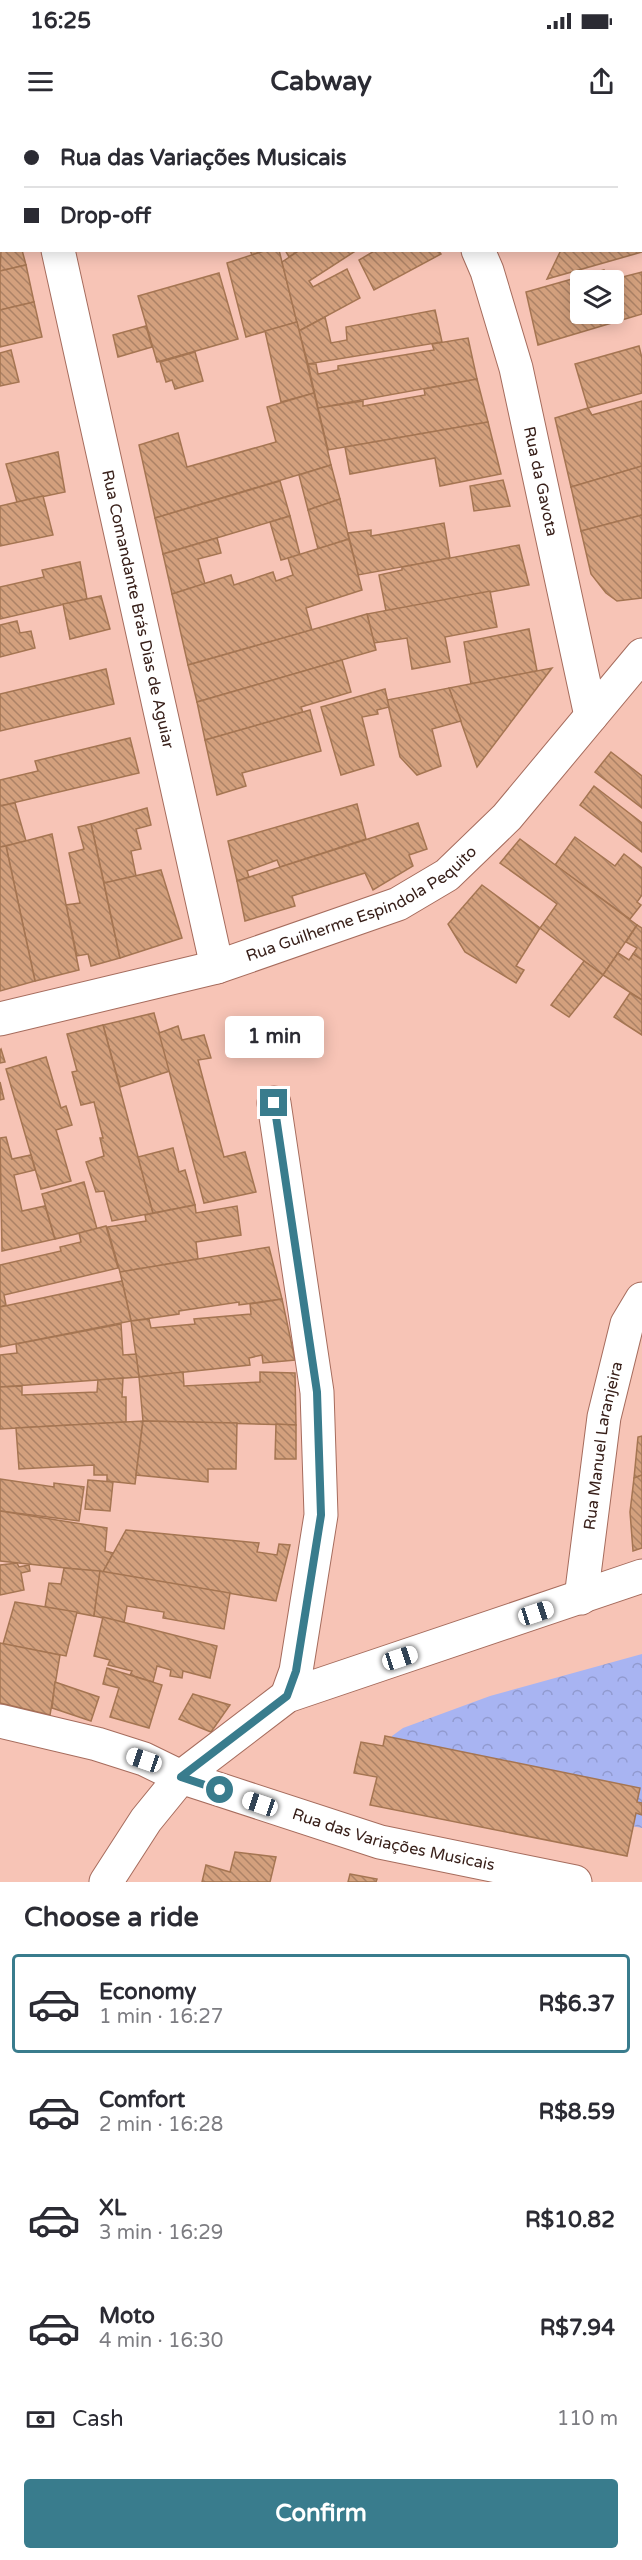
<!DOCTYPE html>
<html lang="en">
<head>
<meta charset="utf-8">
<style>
	body { margin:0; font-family:"Varela Round",sans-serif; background:#f7f7f7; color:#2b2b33; height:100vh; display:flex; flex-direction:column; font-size:22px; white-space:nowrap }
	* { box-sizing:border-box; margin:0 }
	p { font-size:20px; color:#7c7c81 }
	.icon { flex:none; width:33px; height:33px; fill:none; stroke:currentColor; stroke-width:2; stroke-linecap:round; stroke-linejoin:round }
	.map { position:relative; height:1762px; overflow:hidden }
	.drawer { display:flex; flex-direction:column; background:#fff; flex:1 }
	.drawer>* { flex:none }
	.hud { position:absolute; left:0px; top:0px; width:642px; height:132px; box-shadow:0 3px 15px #0003; display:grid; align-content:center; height:132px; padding:0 24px; background:#fff }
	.buttons { position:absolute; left:570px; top:150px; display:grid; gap:12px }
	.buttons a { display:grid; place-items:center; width:54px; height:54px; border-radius:6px; background:#fff; box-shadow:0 3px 15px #0003; font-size:30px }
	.end { position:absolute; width:27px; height:27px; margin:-14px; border:8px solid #397c8d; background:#fff; box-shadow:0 0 0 3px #fff }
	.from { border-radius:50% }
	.bubble { position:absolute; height:42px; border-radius:6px; background:#fff; box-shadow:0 3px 15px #0003; font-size:20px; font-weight:800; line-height:42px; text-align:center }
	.car { position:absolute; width:18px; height:36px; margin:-18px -9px; border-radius:8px; box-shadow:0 0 4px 2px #0007; background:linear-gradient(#fff 24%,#345 0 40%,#fff 0 76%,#345 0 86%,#fff 0) }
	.hud b { display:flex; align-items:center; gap:21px; height:57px; font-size:22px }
	.hud b+b { border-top:2px solid #e1e1e2 }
	.hud i { width:15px; height:15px; background:#2b2b33 }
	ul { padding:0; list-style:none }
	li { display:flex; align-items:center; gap:18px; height:99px; margin:0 12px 9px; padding:0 12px; border:3px solid transparent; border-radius:6px }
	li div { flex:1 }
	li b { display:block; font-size:22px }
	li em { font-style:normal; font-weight:800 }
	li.current { border-color:#397c8d }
	li>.icon { width:54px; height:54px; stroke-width:1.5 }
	h2 { padding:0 24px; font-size:27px; line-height:72px }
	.pay { display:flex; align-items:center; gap:15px; height:66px; padding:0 24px; font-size:22px }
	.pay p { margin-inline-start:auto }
	.primary-button { display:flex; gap:12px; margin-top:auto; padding:12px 24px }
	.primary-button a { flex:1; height:69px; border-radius:6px; background:#397c8d; color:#fff; font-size:24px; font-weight:800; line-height:69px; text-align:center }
	.status { display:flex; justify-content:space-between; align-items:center; height:42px; padding:0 30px; background:#fff; direction:ltr }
	.status svg { height:16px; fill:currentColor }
	header { display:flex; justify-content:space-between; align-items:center; height:78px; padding:0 24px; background:#fff; font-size:27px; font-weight:800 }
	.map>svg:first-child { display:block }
	.park { fill:url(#park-crowns) }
	.building { fill:url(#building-back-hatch); stroke:#a57552; stroke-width:1.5 }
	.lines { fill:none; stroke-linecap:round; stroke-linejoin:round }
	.minor-casing { stroke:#a66c5d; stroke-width:35 }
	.minor { stroke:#fff; stroke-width:33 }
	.route { stroke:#397c8d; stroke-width:8 }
	.labels { text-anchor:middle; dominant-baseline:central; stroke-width:4.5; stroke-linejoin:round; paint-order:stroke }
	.street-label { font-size:16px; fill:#38201a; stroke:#fcefeb }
</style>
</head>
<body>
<div class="status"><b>16:25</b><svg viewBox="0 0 49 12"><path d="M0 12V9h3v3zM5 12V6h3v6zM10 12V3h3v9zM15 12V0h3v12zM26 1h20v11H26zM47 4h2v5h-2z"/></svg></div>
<header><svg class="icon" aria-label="menu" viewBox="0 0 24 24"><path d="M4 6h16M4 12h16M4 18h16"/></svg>Cabway<svg class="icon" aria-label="share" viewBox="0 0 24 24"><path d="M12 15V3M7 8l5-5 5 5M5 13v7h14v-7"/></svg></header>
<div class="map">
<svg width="642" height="1762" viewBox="0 0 642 1762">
	<defs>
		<pattern id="park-crowns" width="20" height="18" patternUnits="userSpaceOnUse" patternTransform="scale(1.5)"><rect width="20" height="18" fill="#a8b4f2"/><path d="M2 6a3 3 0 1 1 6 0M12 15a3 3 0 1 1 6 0" fill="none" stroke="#919acf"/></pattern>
		<pattern id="building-back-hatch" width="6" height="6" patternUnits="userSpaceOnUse" patternTransform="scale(1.5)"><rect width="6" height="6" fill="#d3a07d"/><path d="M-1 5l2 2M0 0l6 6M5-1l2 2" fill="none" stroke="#ac8266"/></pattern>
	</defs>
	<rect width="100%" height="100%" fill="#f7c4b6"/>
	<!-- park -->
	<path class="park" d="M642,1534V1708L406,1661L391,1627L392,1616L403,1608L490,1576Z"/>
	<!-- building -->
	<g class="building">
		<rect x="92" y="0" width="82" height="2"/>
		<path d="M273,0H298L300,2H272Z"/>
		<path d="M0,34L2,39L0,72Z"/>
		<rect x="640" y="41" width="2" height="36"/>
		<path d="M0,72H2L0,110Z"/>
		<path d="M640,102L642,132L547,159L561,130H640Z"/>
		<path d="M2,109V130H22L26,145L0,151Z"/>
		<path d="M250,130H267L252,135Z"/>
		<path d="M267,130H279L297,202L246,217L227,143Z"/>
		<path d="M285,130H300L289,137Z"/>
		<path d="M300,130H357L309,161L313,167L347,149L360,178L299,211L282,142Z"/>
		<path d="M376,130H438L441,134L374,170L359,140Z"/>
		<path d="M26,145L34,182L0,190V151Z"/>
		<path d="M604,150L607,160H580V194H614V160H611L642,152V194L538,225L526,172Z"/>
		<path d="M219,153L238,219L157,242L138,176Z"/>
		<path d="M34,182L42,217L0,227V190Z"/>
		<path d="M435,190L442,222L308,244L299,211L325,197L331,223L347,220L346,207Z"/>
		<path d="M297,202L314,273L281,282L265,211Z"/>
		<path d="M146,206L152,227L118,237L113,215Z"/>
		<path d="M468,218L477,259L318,288L308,244H316L318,254L338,250V246L434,230L432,224Z"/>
		<path d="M639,226L642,238V273L588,288L575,244Z"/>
		<path d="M11,230L19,262L0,266V233Z"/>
		<path d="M195,232L203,261L175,269L172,260L166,262L160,242Z"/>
		<path d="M477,259L488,302L328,330L318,288L363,281V286L425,275L424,269Z"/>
		<path d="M314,273L331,345L155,398L139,325L178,313L187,347L276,322L267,287Z"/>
		<path d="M642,281V346L571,367L555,298L588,288L592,295Z"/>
		<path d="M488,302L501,354L440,366L435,338L350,354L345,327Z"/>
		<path d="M58,332L65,372L17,382L6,344Z"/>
		<path d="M331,345L340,379L308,390L299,355Z"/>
		<path d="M642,346V395L581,411L571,367Z"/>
		<path d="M503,360L510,386L474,391L470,366Z"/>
		<path d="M280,361L290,396L163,434L155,398Z"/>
		<path d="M43,376L53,415L0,426V386Z"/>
		<path d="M340,379L349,419L318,429L308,390Z"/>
		<path d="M642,395V478L617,481L606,473L591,454L581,411Z"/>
		<path d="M290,396L300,435L281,440L270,402Z"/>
		<path d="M444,403L450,438L358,455L348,413L371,410V416Z"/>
		<path d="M217,418L221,433L198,439L205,464L172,474L163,434Z"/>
		<path d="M349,419L362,470L306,488L312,510L188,545L172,474L231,455L234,465L273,452L276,461L293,455L288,438Z"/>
		<path d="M519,425L529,465L386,491L379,455L402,450V447Z"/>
		<path d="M80,442L87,479L0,499V467L44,457L42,450Z"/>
		<path d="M490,471L497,507L445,517L450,542L412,549L407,518L374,523L367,494Z"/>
		<path d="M101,476L110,509L70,519L63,484Z"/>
		<path d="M367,494L376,530L197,582L188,545Z"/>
		<path d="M17,501L20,513L31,511L35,528L0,537V505Z"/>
		<path d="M529,509L537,551L471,564L464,522Z"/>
		<path d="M342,540L351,572L301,587L303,592L205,620L197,582Z"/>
		<path d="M552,548L477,647L449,568Z"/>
		<path d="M106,549L114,584L0,611V574Z"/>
		<path d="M449,568L461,601L432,609L441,646L417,655L400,637L387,580Z"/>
		<path d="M385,569L389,587L377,590L378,594L362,597L374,645L341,655L321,587Z"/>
		<path d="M310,590L321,631L242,653L246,666L217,675L205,620Z"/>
		<path d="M130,618L139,653L0,686V660L38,651L35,641Z"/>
		<path d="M611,632L642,656V688L595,652Z"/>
		<path d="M594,666L642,703V732L580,685Z"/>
		<path d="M15,683L26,721L0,727V686Z"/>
		<path d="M357,684L366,719L280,747L277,740L247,751L249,757L237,761L228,721Z"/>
		<path d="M147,688L151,705L136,709L141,729L131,731L136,756L104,763L91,704Z"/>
		<path d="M418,703L427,729L409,735L413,746L373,770L365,753L292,776L295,786L245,801L237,761Z"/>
		<path d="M91,704L120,838L91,846L88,834L77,836L66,785L80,783L69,733L84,729L78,707Z"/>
		<path d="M52,714L79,850L35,861L6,726Z"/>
		<path d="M575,717L615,746L624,734L642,748V775L637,782L641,785L630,799L555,745Z"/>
		<path d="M520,719L637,805L603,855L540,808L557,784L500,743Z"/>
		<path d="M6,726L35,861L0,871V727Z"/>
		<path d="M161,750L182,818L120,838L104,763Z"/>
		<path d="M482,765L540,808L516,846L524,850L516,863L465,832L448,804Z"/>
		<path d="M637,805L642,808V840L633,834L637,828L626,822Z"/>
		<path d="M618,833L629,840L633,834L642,840V880L603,855Z"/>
		<path d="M584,841L603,855L569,897L551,885Z"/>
		<path d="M630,873L642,880V915L614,897Z"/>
		<path d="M154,893L170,951L120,967L103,905Z"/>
		<path d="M103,905L153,1093L112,1101L104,1071L96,1072L86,1042L104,1036L100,1018H103L94,982L81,985L72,952L77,951L67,914Z"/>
		<path d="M178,906L182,920L204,915L211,938L198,940L224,1037L245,1032L256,1072L204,1083L159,913Z"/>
		<path d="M1,929L5,942L0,943V930Z"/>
		<path d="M46,937L61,988L66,986L72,1005L56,1010L71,1061L41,1069L6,949Z"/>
		<path d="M0,962L4,979L0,980Z"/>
		<path d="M6,1017L12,1039L31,1035L35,1050L14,1055L22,1091L45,1086L55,1119L2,1131L0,1018Z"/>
		<path d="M173,1028L179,1052L185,1050L195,1085L153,1093L138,1037Z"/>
		<path d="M84,1062L97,1109L55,1119L42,1074Z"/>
		<path d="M195,1085L196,1093L237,1086L241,1115L196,1122L198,1139L120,1152L107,1107L146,1101L145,1095Z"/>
		<path d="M106,1106L118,1148L4,1175L6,1185L0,1187V1145L61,1131L60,1127L81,1122L79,1113Z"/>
		<path d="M269,1127L282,1179L239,1185V1182L179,1191V1194L131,1201L120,1152Z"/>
		<path d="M122,1161L131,1201L0,1227V1187Z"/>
		<path d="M282,1179L295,1240L263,1243L262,1235L249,1238L250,1245L139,1257L131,1201L149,1199L151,1208L195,1204L194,1199L251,1194L250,1184Z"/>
		<path d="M121,1204L123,1235L136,1234L139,1257L0,1267V1235L17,1233L16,1224Z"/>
		<path d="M183,1252L184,1266L260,1262V1252L295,1253L296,1305L143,1301L139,1257Z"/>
		<path d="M123,1258L122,1277H126V1302L0,1309V1267L22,1266V1275L97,1272L98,1260Z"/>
		<path d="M143,1301L135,1364L107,1361V1355H94V1345L19,1349L16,1308Z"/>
		<path d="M143,1301L237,1303L236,1349H208V1362L136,1355Z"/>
		<path d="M276,1304L296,1305V1339H275Z"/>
		<path d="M642,1316V1355L634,1358L638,1317Z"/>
		<path d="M642,1355V1428L633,1431L630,1392L634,1358Z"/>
		<path d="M0,1359L54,1367V1363L84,1367L79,1401L0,1391Z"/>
		<path d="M88,1360L113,1362L110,1391L85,1389Z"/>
		<path d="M0,1391L107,1408L105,1431L113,1433L103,1452L0,1441Z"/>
		<path d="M126,1410L259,1423L257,1432L277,1435L279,1424L290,1425L276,1481L103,1452Z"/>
		<path d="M17,1443L19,1447L29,1445L30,1451L21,1453L24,1470L0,1475V1445Z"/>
		<path d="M64,1448L100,1451L94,1496L45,1487L49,1463L61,1464Z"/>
		<path d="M100,1451L230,1473L224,1509L163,1498L164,1492L127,1486L124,1503L94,1496Z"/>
		<path d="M15,1482L77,1492L66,1536L3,1524Z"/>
		<path d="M103,1497L217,1526L210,1558L183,1551L182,1558L170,1556L171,1550L157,1546L153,1562L130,1555L132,1551L108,1545L110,1540L94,1536Z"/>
		<path d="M0,1523L60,1535L50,1595L0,1583Z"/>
		<path d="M107,1548L162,1565L149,1608L110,1597L119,1568L103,1564Z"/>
		<path d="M55,1562L99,1577L91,1601L52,1588Z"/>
		<path d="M193,1574L230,1585L211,1612L179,1599Z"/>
		<path d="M385,1616L640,1668L637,1682L642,1683V1695L636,1693L627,1736L370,1685L377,1657L354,1653L357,1639L361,1622L383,1626Z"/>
		<path d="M235,1732L276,1737L270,1762H202L206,1745L230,1752Z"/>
		<path d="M350,1754L377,1759L376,1762H348Z"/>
	</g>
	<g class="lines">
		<!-- minor casing -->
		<g class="minor-casing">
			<g id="minor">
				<path d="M29,0V2"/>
				<path d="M348,0L350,2"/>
				<path d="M587,2L589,0"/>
				<path id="s1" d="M58,130L217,847"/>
				<path id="s2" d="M478,130L487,151L516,248L591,596"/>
				<path id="s3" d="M0,899L217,847L398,784L447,755L507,697L642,535"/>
				<path d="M274,983L317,1272L321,1395L296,1551L287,1576"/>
				<path id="s4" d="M581,1478L604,1297L627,1204L642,1179"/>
				<path id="s5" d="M0,1601L97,1624L144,1639L181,1657L380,1722L575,1762"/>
				<path d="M106,1762L146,1700L181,1657L287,1576L642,1456"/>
			</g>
		</g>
		<!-- minor -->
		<use href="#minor" class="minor"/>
	</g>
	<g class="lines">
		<!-- route -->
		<path class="route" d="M220,1670L181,1657L287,1576L296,1551L321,1395L317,1272L274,983"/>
	</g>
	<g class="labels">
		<!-- street labels -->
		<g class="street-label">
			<text stroke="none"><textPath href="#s2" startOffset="240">Rua da Gavota</textPath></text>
			<text stroke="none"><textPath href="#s1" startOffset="368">Rua Comandante Brás Dias de Aguiar</textPath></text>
			<text stroke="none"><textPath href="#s3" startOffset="382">Rua Guilherme Espindola Pequito</textPath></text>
			<text stroke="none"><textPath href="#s4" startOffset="154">Rua Manuel Laranjeira</textPath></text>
			<text stroke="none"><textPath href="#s5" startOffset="412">Rua das Variações Musicais</textPath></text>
		</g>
	</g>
</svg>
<div class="buttons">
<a><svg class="icon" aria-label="layers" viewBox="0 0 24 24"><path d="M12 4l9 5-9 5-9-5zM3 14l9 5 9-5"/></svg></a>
</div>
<i class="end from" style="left:220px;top:1670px"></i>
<i class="end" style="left:274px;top:983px"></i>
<div class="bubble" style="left:225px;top:896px;width:99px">1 min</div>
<i class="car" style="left:536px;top:1493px;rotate:72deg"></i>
<i class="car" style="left:400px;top:1538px;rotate:72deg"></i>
<i class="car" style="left:144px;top:1640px;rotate:289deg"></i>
<i class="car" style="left:260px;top:1684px;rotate:289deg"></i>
<div class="hud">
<b><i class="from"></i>Rua das Variações Musicais</b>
<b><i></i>Drop-off</b>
</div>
</div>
<section class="drawer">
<h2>Choose a ride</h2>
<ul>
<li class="current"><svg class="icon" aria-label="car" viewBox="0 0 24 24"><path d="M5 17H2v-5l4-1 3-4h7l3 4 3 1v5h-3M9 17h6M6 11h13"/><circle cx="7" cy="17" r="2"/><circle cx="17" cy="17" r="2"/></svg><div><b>Economy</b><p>1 min · 16:27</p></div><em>R$6.37</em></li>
<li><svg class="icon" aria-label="car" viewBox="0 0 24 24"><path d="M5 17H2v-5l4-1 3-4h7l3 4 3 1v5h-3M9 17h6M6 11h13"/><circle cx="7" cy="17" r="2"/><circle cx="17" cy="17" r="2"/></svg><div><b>Comfort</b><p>2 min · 16:28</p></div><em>R$8.59</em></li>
<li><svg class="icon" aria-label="car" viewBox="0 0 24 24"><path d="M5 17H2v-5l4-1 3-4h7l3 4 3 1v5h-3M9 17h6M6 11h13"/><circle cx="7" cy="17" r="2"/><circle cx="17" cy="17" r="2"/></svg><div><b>XL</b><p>3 min · 16:29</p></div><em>R$10.82</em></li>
<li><svg class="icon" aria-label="car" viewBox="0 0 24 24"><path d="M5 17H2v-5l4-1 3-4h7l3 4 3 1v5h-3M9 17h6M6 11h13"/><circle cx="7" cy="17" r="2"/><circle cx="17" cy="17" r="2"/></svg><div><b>Moto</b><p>4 min · 16:30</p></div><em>R$7.94</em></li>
</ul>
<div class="pay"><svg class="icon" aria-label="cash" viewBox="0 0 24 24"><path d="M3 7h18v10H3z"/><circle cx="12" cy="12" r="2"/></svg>Cash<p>110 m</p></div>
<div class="primary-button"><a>Confirm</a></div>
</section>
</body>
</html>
